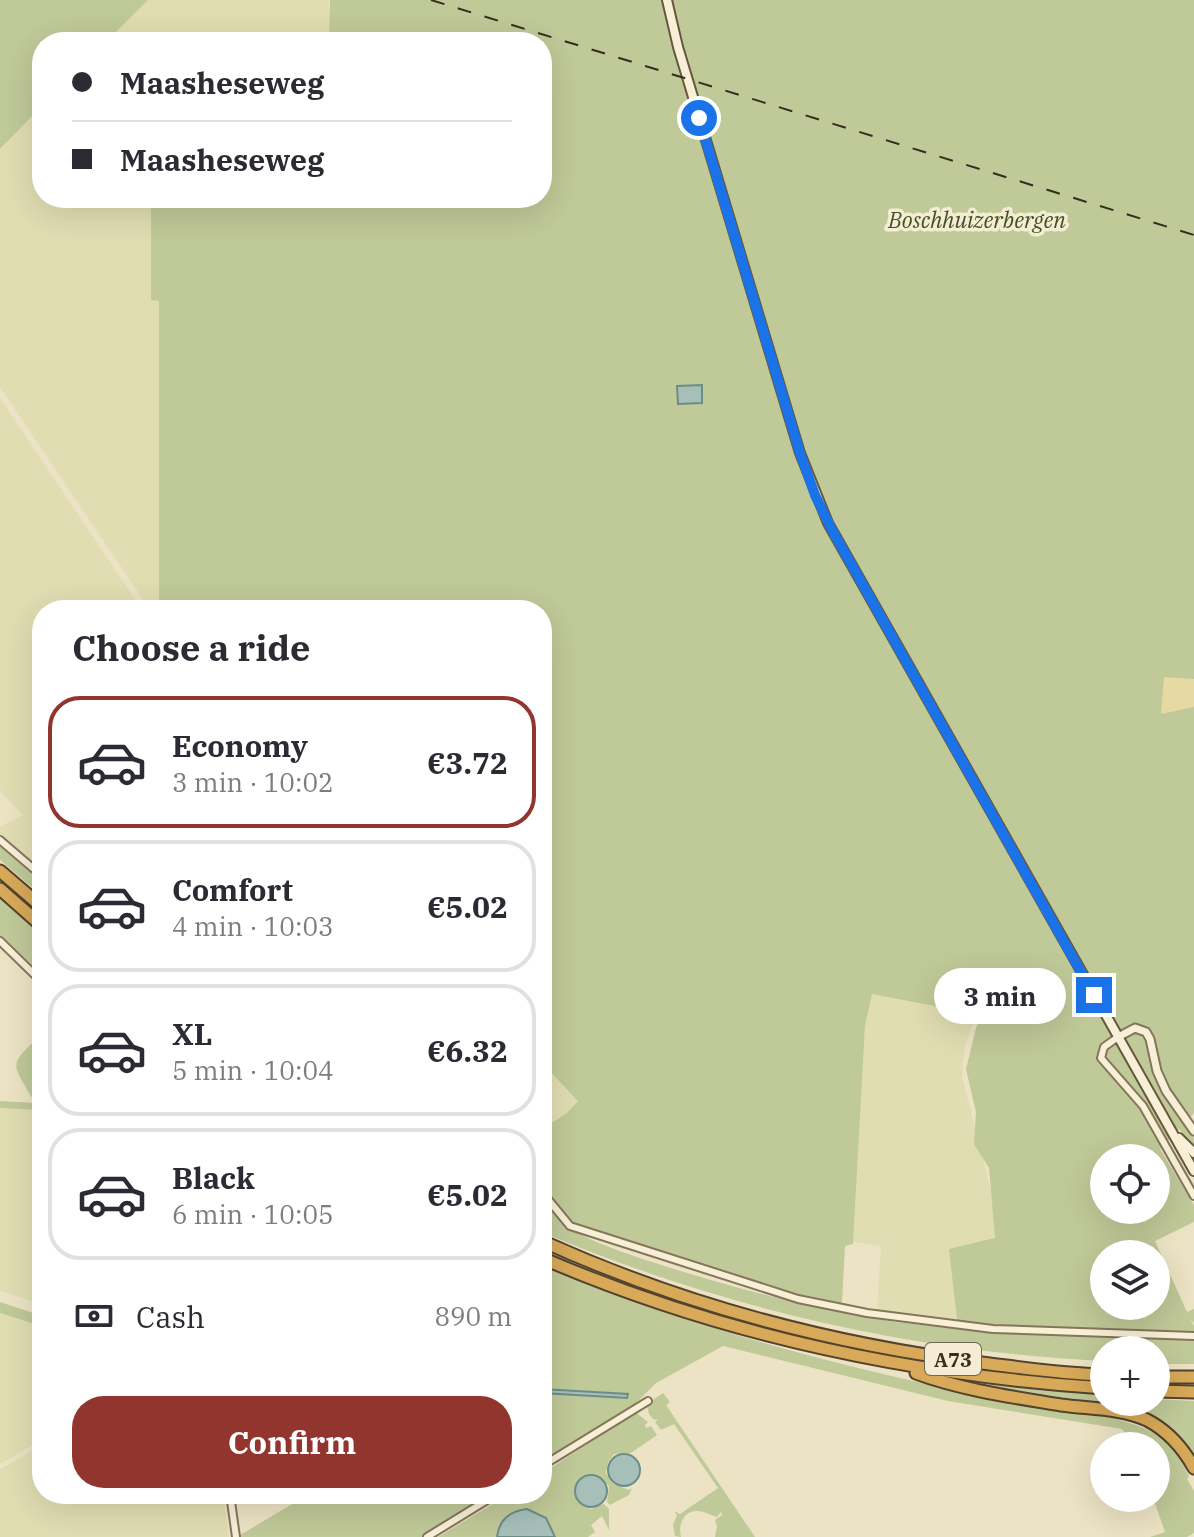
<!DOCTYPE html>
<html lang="en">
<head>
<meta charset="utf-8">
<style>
	body { margin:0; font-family:"IBM Plex Serif",serif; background:#f2f2f3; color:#2b2b33; height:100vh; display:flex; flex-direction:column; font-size:30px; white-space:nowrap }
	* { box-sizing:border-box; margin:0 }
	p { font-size:26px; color:#7c7c81 }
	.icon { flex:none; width:44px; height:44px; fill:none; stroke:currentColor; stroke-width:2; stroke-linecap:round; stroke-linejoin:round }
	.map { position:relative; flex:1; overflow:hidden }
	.side { position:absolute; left:32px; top:600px; width:520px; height:904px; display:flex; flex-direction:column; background:#fff; border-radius:32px; box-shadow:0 8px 32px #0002 }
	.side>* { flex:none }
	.guide { position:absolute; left:32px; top:32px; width:520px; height:176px; border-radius:32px; box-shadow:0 8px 32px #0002; display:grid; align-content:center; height:176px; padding:0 40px; background:#fff }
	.fabs { position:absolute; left:1090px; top:1144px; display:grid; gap:16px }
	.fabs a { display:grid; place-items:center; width:80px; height:80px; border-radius:50%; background:#fff; box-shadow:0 8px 32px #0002; font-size:40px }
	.end { position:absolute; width:36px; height:36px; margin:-18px; border:10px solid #1a73e8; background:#fff; box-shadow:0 0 0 4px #fff }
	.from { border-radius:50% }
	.bubble { position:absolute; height:56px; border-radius:28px; background:#fff; box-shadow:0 8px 32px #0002; font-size:26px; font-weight:700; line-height:56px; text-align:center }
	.guide b { display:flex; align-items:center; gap:28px; height:76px; font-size:30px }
	.guide b+b { border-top:2px solid #e1e1e2 }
	.guide i { width:20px; height:20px; background:#2b2b33 }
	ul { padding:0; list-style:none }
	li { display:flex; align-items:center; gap:24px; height:132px; margin:0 16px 12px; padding:0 24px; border:4px solid #e1e1e2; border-radius:32px }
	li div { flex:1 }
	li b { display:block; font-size:30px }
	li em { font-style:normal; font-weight:700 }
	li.current { border-color:#91352e }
	li>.icon { width:72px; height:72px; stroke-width:1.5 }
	h2 { padding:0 40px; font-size:36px; line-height:96px }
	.pay { display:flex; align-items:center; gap:20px; height:88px; padding:0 40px; font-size:30px }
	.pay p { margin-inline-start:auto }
	.primary-button { display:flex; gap:16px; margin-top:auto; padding:16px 40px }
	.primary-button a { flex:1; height:92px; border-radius:32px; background:#91352e; color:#fff; font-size:32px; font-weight:700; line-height:92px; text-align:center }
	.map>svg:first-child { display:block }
	.farmland { fill:#e1ddb2 }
	.green { fill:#c0c998; fill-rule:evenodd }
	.sand { fill:#e6d9a2 }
	.water { fill:#a6bfb9; stroke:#6d8d87; stroke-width:2 }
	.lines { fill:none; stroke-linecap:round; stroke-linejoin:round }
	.minor-casing { stroke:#85755b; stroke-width:10 }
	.tertiary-casing { stroke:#85755b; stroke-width:11 }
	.secondary-casing { stroke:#67563e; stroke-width:12 }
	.motorway-casing { stroke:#53432f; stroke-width:15 }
	.minor { stroke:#f7f0d7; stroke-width:6 }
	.tertiary { stroke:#f7f0d7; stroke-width:7 }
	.secondary { stroke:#f7f0d7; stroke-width:8 }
	.motorway { stroke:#d7a959; stroke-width:11 }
	.rail { stroke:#362c1f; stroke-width:2; stroke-dasharray:14 14; stroke-linecap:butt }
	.route { stroke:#1a73e8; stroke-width:10 }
	.labels { text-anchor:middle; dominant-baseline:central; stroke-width:7; stroke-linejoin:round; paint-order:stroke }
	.shield { fill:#f4edd3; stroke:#6f6655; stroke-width:2 }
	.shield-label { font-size:20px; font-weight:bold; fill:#362c1f }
	.park-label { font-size:22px; font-style:italic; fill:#435126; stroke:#f4edd3 }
</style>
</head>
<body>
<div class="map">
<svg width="1194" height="1537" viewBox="0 0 1194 1537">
	<rect width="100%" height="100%" fill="#ece3c4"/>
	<!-- farmland -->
	<g class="farmland">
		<path d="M148,0H329V36L155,38L152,42H106Z"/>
		<path d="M42,106V198H151V300L159,301V610H150L0,387V149Z"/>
		<path d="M0,398L142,610H42V872L0,835V827L23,815L0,791Z"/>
		<path d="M867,992L977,1012L965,1045L962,1077L989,1182L997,1231L994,1259L961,1257L957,1319L877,1310L881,1246L853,1242Z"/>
		<path d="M542,1057L584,1101L542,1131Z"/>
		<path d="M0,1108L42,1110V1304L0,1291Z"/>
		<path d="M0,1313L32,1323L42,1382V1440L0,1464Z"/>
		<path d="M42,1445V1494H223L229,1537H0V1469Z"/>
	</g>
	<!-- green -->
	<g class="green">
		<path d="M0,0H148L106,42H42V106L0,149Z"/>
		<path d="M330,0H1194V1113L1184,1124L1194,1138V1149L1179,1129L1160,1149L1194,1205V1222L1155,1241L1187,1312L1194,1309V1323L1190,1319L1194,1326V1364H1156V1350H1104V1361C909,1351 721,1308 542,1232V1129L567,1113L578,1101L542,1063V610H159V301L151,300V198H542V42H152L155,38L329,36ZM872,994L982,1015L976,1028L966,1069L976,1112L974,1144L989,1168L995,1238L949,1249L958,1328L894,1322L802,1303L804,1295L842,1303L845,1246L853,1244L865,1026ZM1104,1158H1156V1210H1104ZM580,1233L594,1235L795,1301C766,1298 595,1248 580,1233ZM1104,1254H1156V1306H1104Z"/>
		<path d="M0,846L42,883V896L0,860Z"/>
		<path d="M0,899L42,936V977L0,937Z"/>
		<path d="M42,1034V1110L0,1108V1101L35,1103C13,1062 5,1068 42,1034Z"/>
		<path d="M542,1265C680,1325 825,1362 972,1394C1028,1407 1090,1407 1144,1428C1164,1436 1180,1457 1189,1476L1187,1479L1194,1491V1533L1187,1537H1150L1165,1532L1153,1498H1156V1446H1135L1122,1429L948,1401L723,1346L656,1383L633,1406L542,1463V1393L627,1398L628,1394L542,1388Z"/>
		<path d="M0,1302L42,1316V1382L32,1323L0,1313Z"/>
		<path d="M927,1375L1104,1395V1402H1156V1399L1194,1401V1462L1149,1419L1011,1394Z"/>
		<path d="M663,1393L670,1402L666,1405L755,1537H715L717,1526L715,1520L722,1515L721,1512L717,1517C712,1516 705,1511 697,1511C683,1511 678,1525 681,1537L675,1536L673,1525L677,1515L674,1511L680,1514L718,1488L674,1424L661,1430L655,1422L658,1419L654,1420L649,1414L647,1404Z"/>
		<path d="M635,1412L648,1422L645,1425L646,1428L651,1426L657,1435L631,1453L614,1454L608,1462L606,1473L613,1484L629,1490L632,1488L629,1495L610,1505L607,1502L609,1486L597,1475L582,1476C573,1489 572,1504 591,1509L604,1504L609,1509V1530L602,1516L591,1525L595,1532L588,1537H438L509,1494H542V1474Z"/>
		<path d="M309,1494H491L422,1537H240V1535Z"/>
	</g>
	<!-- sand -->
	<path class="sand" d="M1164,677L1194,679V707L1161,714Z"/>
	<!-- water -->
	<g class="water">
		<path d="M702,385V403L678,404L677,386Z"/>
		<path d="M542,1389L628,1394L627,1398L542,1393Z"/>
		<circle cx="624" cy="1470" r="16"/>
		<circle cx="591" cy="1491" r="16"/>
		<path d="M527,1509L546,1518L555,1537H497C499,1520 510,1511 527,1509Z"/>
	</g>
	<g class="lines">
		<!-- minor casing -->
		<g class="minor-casing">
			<g id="minor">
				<path d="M0,840L42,876"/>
				<path d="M0,941L42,982"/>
				<path d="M1118,1037L1104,1047L1101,1058L1143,1106L1194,1196"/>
				<path d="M542,1192L570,1226L798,1299L867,1313L993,1329L1194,1336"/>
				<path d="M542,1466L648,1401"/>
				<path d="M230,1494L236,1537"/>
				<path d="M427,1537L497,1494"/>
			</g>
		</g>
		<!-- tertiary casing -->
		<g class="tertiary-casing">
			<path id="tertiary" d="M1118,1037L1135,1028L1146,1032L1150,1039L1157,1071L1166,1091L1194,1131"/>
		</g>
		<!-- secondary casing -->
		<g class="secondary-casing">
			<g id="secondary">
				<path d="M667,0L678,47L800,453L828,523L1194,1171"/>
				<path d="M1179,1138L1194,1153"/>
			</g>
		</g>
		<!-- motorway casing -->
		<g class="motorway-casing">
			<g id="motorway">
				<path d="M0,871L42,907"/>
				<path d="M0,889L42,926"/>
				<path d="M542,1241C681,1304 831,1344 982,1363C1023,1368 1063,1374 1104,1375"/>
				<path d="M542,1258C720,1335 911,1375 1104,1388"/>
				<path d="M916,1373C962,1390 1013,1397 1061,1405C1090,1409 1121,1408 1147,1420C1168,1431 1183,1448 1194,1468"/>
				<path d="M1156,1377H1194"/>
				<path d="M1156,1391L1194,1392"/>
			</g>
		</g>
		<!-- minor -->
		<use href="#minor" class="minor"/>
		<!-- tertiary -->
		<use href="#tertiary" class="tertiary"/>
		<!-- secondary -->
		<use href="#secondary" class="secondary"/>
		<!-- motorway -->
		<use href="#motorway" class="motorway"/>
		<!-- rail -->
		<path class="rail" d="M431,0L1194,235"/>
	</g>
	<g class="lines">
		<!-- route -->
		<path class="route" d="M699,118L800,453L815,495L832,530L1094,995"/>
	</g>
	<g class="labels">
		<!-- shield labels -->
		<rect class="shield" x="925" y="1343" width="56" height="32" rx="6"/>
		<g class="shield-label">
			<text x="953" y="1359">A73</text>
		</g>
		<!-- park labels -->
		<g class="park-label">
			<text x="977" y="219">Boschhuizerbergen</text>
		</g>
	</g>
</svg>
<div class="fabs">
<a><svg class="icon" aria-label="locate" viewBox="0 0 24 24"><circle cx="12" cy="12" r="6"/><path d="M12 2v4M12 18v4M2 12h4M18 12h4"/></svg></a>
<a><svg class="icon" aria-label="layers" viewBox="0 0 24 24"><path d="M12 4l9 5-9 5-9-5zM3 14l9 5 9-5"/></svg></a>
<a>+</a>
<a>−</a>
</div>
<i class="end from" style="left:699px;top:118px"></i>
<i class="end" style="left:1094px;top:995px"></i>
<div class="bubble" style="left:934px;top:968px;width:132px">3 min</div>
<div class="guide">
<b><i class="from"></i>Maasheseweg</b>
<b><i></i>Maasheseweg</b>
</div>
<section class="side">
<h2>Choose a ride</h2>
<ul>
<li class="current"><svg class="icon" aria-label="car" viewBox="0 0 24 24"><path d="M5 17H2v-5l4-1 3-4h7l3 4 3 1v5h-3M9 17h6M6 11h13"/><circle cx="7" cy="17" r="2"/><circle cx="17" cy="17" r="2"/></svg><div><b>Economy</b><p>3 min · 10:02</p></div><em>€3.72</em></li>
<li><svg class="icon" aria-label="car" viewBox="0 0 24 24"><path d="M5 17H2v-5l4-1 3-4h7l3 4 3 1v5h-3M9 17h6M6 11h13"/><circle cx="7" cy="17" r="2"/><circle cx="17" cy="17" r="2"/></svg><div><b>Comfort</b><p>4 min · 10:03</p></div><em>€5.02</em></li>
<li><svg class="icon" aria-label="car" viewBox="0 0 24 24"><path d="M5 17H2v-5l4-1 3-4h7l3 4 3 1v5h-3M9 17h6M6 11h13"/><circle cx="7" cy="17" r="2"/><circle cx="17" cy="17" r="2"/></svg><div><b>XL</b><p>5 min · 10:04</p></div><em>€6.32</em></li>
<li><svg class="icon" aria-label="car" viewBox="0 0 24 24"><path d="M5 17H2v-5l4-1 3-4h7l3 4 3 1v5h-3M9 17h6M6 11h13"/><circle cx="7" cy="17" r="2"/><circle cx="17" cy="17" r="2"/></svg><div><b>Black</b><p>6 min · 10:05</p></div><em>€5.02</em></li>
</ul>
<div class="pay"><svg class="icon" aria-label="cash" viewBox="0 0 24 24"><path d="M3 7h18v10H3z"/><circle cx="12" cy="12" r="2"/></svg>Cash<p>890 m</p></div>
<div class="primary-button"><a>Confirm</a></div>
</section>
</div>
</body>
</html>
